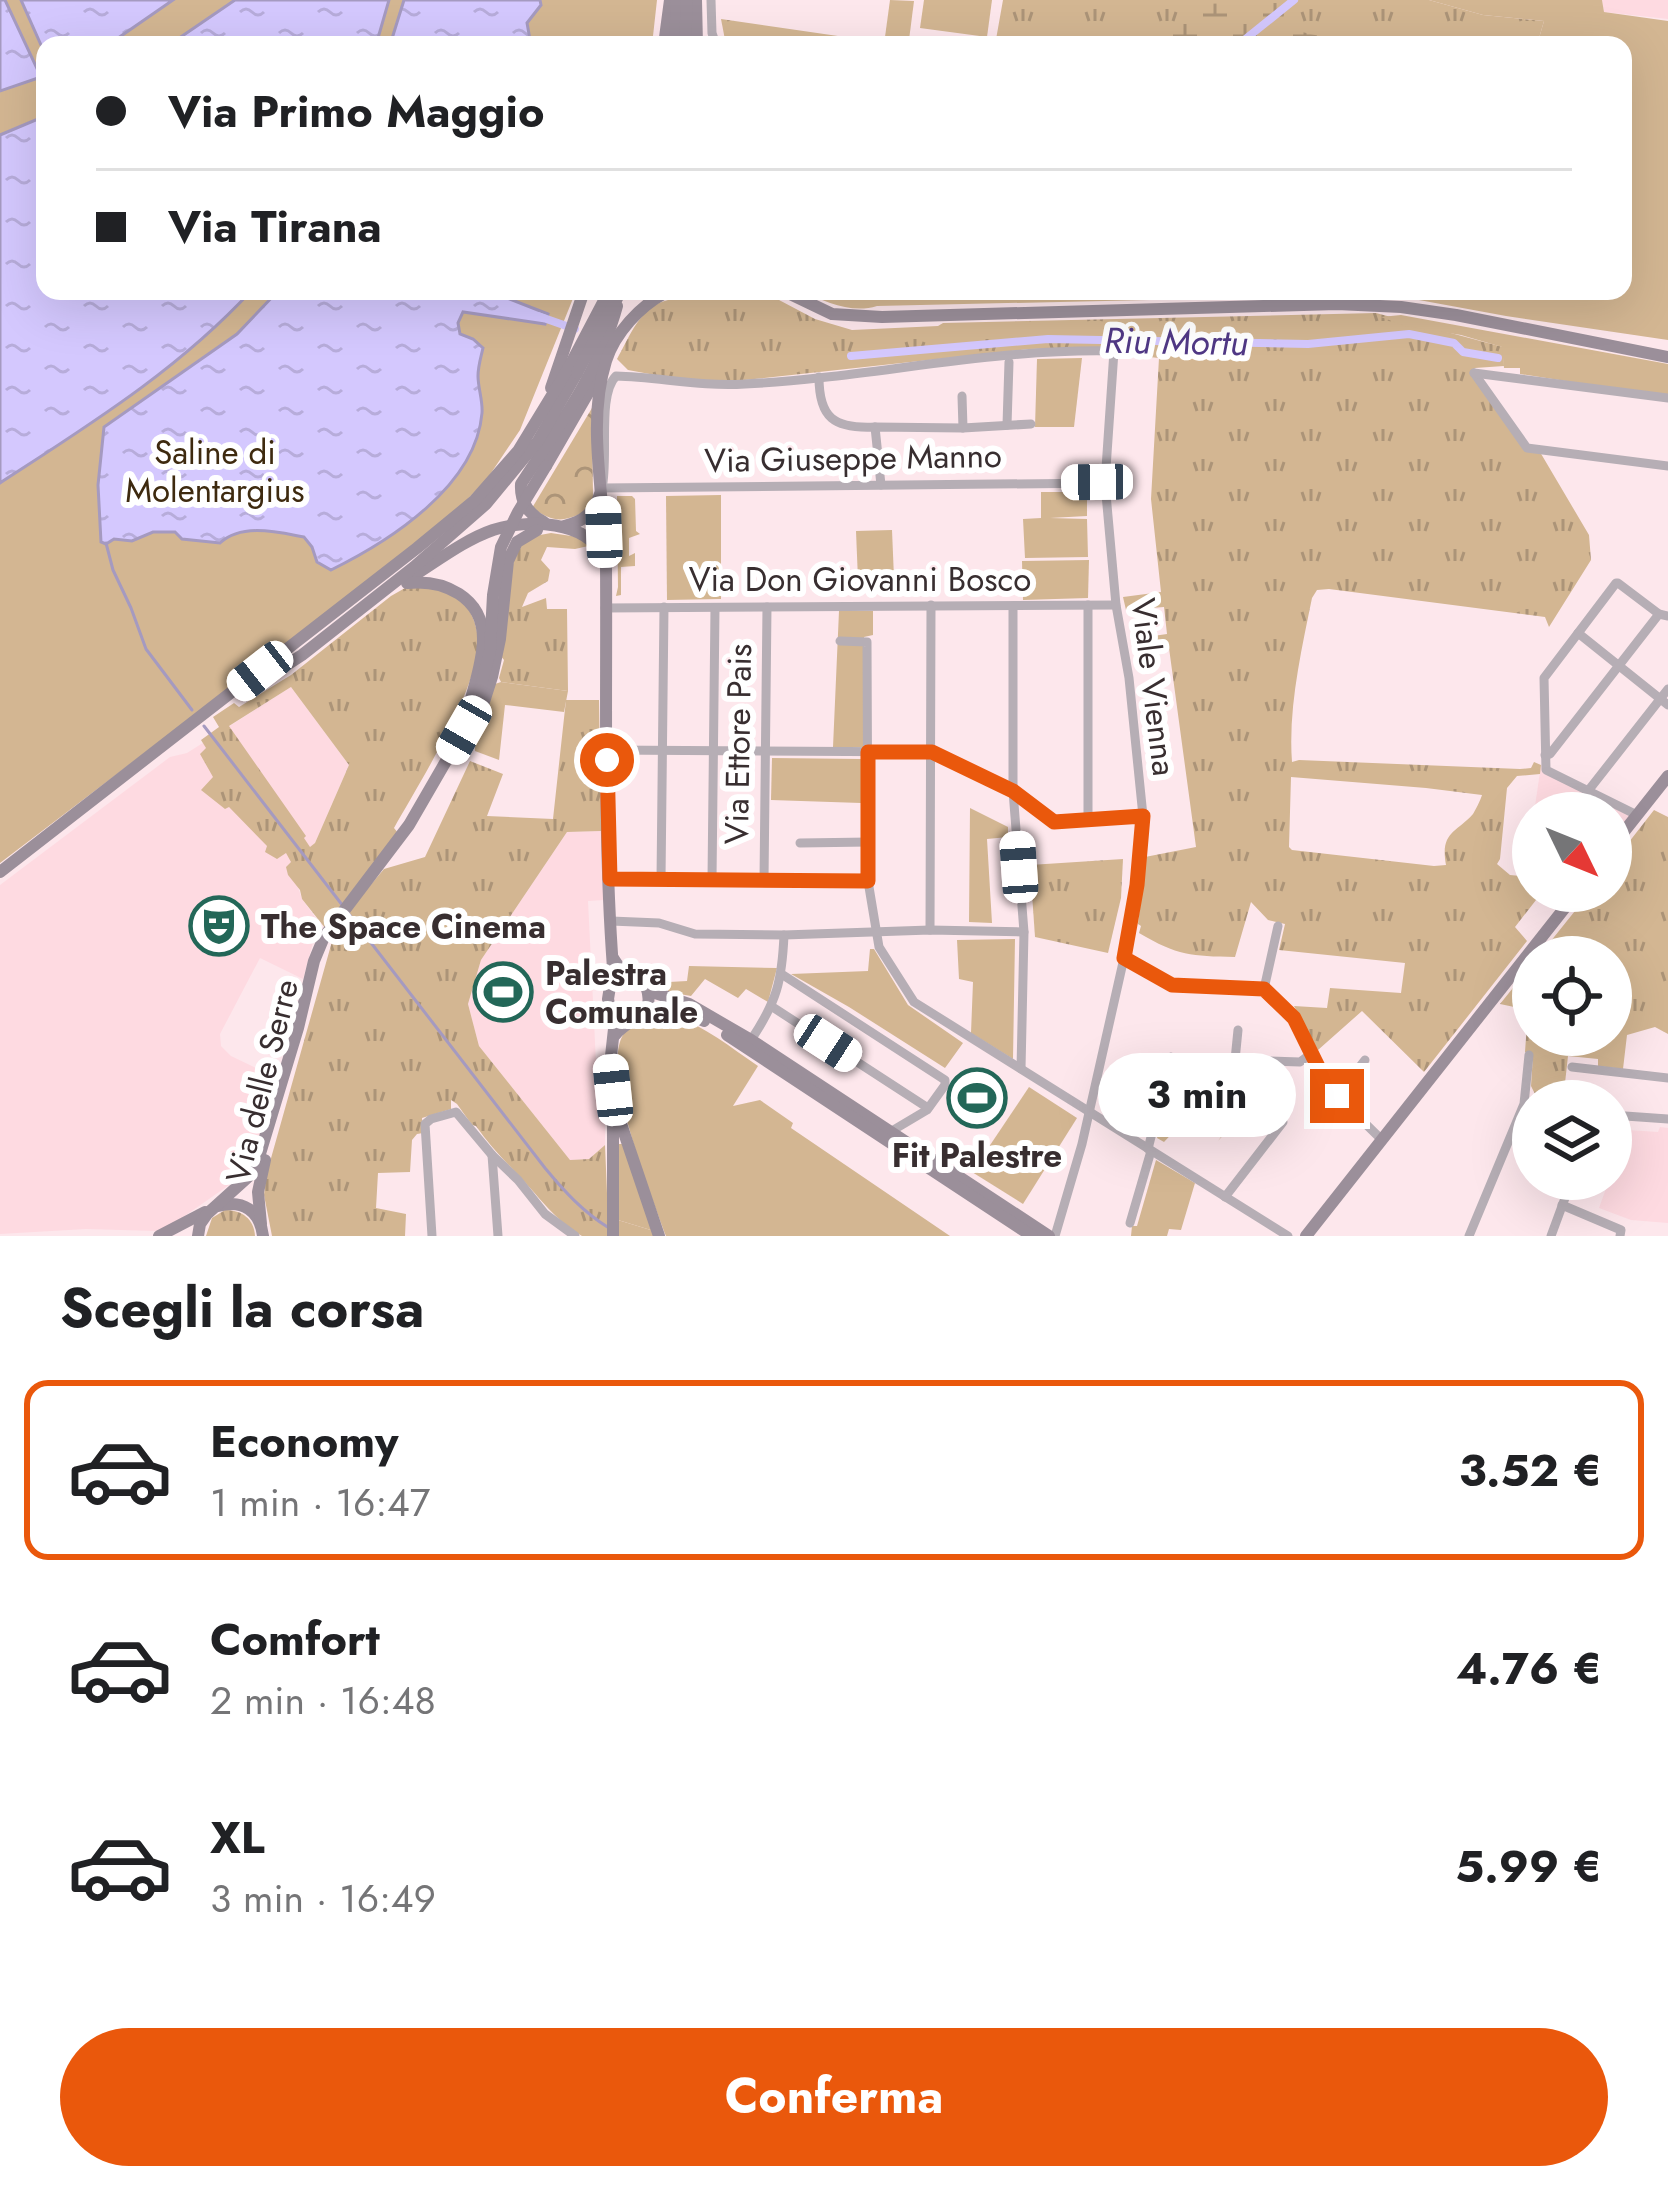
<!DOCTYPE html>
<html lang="it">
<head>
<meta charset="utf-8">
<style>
	body { margin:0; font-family:Jost,sans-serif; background:#f2f2f2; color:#202124; height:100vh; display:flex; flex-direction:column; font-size:45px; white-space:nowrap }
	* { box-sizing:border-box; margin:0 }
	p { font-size:39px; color:#757577 }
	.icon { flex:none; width:66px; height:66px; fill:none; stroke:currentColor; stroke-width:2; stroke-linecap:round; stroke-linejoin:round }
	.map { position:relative; height:1236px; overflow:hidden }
	.details { display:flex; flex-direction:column; background:#fff; flex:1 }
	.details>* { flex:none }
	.banner { position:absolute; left:36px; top:36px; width:1596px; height:264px; border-radius:24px; box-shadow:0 12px 48px #0002; display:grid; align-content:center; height:264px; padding:0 60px; background:#fff }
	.needle { width:78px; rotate:133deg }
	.fabs { position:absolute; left:1512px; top:792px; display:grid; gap:24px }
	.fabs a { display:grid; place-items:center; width:120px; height:120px; border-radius:50%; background:#fff; box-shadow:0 12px 48px #0002; font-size:60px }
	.end { position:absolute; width:54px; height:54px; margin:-27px; border:15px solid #ea580c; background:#fff; box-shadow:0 0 0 6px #fff }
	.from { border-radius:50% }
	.bubble { position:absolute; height:84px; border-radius:42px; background:#fff; box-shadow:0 12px 48px #0002; font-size:39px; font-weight:700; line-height:84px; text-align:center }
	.car { position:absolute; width:36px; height:72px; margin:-36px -18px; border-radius:15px; box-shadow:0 0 9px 3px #0007; background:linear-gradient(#fff 24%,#345 0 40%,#fff 0 76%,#345 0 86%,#fff 0) }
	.banner b { display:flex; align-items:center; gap:42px; height:114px; font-size:45px }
	.banner b+b { border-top:3px solid #e0e0e0 }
	.banner i { width:30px; height:30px; background:#202124 }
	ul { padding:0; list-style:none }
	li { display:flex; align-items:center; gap:36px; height:180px; margin:0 24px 18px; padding:0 36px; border:6px solid transparent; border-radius:24px }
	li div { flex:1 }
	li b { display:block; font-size:45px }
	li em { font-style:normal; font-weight:700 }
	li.selected { border-color:#ea580c }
	li>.icon { width:108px; height:108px; stroke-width:1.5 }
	h2 { padding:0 60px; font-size:54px; line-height:144px }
	.action { display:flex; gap:24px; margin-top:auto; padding:24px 60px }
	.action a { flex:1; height:138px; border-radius:72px; background:#ea580c; color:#fff; font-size:48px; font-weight:700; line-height:138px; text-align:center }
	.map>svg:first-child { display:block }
	.built { fill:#fedae1 }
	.grass { fill:url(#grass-tufts); fill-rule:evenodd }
	.forest { fill:url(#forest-crowns) }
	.wetland { fill:url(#wetland-marsh) }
	.green { fill:#d3b692 }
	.water { fill:url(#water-ripples); stroke:#a59ac0; stroke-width:3 }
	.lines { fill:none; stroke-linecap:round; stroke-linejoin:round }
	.stream { stroke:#a59ac0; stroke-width:3 }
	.canal { stroke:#d4c8fe; stroke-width:8 }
	.street { stroke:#b6aeb5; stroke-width:9 }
	.secondary { stroke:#9b8f9a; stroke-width:12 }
	.secondary-bridge { stroke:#9b8f9a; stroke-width:12 }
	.route { stroke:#ea580c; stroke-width:15 }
	.labels { text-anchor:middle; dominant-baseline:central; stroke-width:12; stroke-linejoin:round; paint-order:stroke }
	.park-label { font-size:33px; fill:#3e2a0f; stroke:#fff }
	.street-label { font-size:33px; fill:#382e30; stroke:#fff }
	.poi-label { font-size:33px; font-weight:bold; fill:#382e30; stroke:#fff; text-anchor:start }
	.water-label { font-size:36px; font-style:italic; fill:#503885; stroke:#fff }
</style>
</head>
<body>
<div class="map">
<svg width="1668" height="1236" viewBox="0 0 1668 1236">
	<defs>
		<pattern id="grass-tufts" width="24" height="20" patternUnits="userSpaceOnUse" patternTransform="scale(3)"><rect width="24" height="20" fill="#d3b692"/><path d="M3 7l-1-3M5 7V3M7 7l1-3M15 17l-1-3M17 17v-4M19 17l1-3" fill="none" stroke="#ac9478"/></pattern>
		<pattern id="forest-crowns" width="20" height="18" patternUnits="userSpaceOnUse" patternTransform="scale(3)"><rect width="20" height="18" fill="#d3b692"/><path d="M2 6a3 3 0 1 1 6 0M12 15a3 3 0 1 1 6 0" fill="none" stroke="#ac9478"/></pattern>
		<pattern id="wetland-marsh" width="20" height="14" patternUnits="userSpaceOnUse" patternTransform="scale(3)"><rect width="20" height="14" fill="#d3b692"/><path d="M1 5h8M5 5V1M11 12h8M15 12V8" fill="none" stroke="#ac9478"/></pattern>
		<pattern id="water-ripples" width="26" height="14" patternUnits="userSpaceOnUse" patternTransform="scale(3)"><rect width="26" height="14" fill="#d4c8fe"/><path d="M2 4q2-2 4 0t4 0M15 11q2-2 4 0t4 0" fill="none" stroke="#b7acda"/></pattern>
	</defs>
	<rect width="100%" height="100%" fill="#fde7ec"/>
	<!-- built -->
	<g class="built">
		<path d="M1602,0H1668V19L1604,12Z"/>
		<path d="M291,687L349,765L315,843L288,875L297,884L302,899L321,925L314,939L303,979L260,958L220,1034L221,1046L231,1056L264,1072L278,1069L272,1098L253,1159L242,1176L176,1222L156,1231L86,1229L0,1234V885L170,757L187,753Z"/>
		<path d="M1541,765L1637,815L1611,847V813H1534Z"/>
		<path d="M601,831L604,900L588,901L596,1062L605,1112V1145L589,1159L570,1160L479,1046L468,1004L481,960L567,832Z"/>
		<path d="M1660,1127L1668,1128V1223L1631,1220L1599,1208L1627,1130L1658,1132Z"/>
	</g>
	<!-- grass -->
	<g class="grass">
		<path d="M1003,0H1429L1483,15L1544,21L1537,45H995Z"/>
		<path d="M721,19L900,45H726Z"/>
		<path d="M698,291H762L815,319L852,330L938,326L943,323L1376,313L1503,347L1504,366L1475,368L1471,373L1524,450L1540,452L1589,535L1591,560L1549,627L1545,617L1329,589L1317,590L1312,598C1301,652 1288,709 1292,762L1299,760L1520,769L1531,768L1534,762L1541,765L1540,774L1517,776L1507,788L1500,859L1497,864L1510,875L1533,877V891H1543L1515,927L1527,941L1424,1072L1362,1011L1318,1050L1294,1006L1327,1008L1330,988L1401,993L1405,963L1279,950L1285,924L1268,920L1251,902L1235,957C1191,956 1178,956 1139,933L1141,926L1138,924L1145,857L1196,847L1169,648L1135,653L1132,639L1167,634L1164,607L1126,610L1123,597L1161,592L1151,499L1159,358L1120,354L1119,347L1029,349L745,380H682L628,370L617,359C628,340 638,312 659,303C672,298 685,297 698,291ZM1291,777L1426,788L1482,795C1481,799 1475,811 1473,814C1456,833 1440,832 1446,865L1434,866L1292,850L1289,847Z"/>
		<path d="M802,291H1371L1372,295L877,306C852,314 825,302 802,291Z"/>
		<path d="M551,533L578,537L593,545L575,549L547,547L541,560L550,570L548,581L528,593L522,607L546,598L547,609H567L568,691L501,682L499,678L504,660L500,655L515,551L529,537Z"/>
		<path d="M424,585C436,588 451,590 459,598C471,609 477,624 478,640C480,687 418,785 394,828L398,833L345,900L352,907L384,869L425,857L470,761L503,774L487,816L553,819L566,700H599L601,831L567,832L481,960L468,1004L479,1046L570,1160L589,1159L605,1145L608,1217L654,1231L655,1236H582C557,1222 540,1198 520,1177C504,1160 489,1145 476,1126L472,1125L457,1104L451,1100V1109L422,1118L423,1133L417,1134L412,1140L410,1172L378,1173L376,1208L406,1214L405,1236H272L264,1195L266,1176L333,938L302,899L300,890L288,875L286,867L291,862L286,853L277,859L265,852L267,846L229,807L225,809L201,790L213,777L200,754L206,748L201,740L219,727L213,717L234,703L239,707L291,675L391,596L405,588ZM291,687L349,765L315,843L310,847L304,838L306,836L229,726Z"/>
		<path d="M1654,810L1668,817V1034L1655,1027L1627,1035L1623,1069L1598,1066V1059L1568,1056L1563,1101L1537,1098L1531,1086L1533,1055L1525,1052L1528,1010L1500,1004L1533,963V1035H1611V957H1538L1591,891H1611V865Z"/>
		<path d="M1123,859L1121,898L1108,953L1035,937L1030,865Z"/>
		<path d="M1207,1086L1247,1090L1246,1109L1218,1141L1229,1126L1223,1119L1231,1111L1219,1101L1211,1109L1197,1097Z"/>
		<path d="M1179,1089L1189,1091L1195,1097L1188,1107L1184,1121L1164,1142L1157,1138L1170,1090Z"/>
		<path d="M225,1210C242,1210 254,1219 255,1236H206L212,1218Z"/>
	</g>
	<!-- forest -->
	<path class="forest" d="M592,408L593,497L589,510C562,522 557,524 532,508Z"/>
	<!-- wetland -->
	<path class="wetland" d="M1242,0H1287L1282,24L1293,30L1324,37L1326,45H1144L1198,4L1240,3Z"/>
	<!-- green -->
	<g class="green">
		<path d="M0,0H657L652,45H45V291H576L520,430L487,479L459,508L364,586L0,863Z"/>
		<path d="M890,0L914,1L909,40L885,37Z"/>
		<path d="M924,0H992L987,37L920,28Z"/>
		<path d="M1429,0H1602L1604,12L1668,21V340L1506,316L1408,298L1372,295L1371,291H1623V45H1537L1544,21L1483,15Z"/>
		<path d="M1401,315L1668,364V397L1520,374V368H1504L1502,347L1461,335L1405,326L1381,317Z"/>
		<path d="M1082,358L1074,427H1035L1037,359Z"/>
		<path d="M1041,492H1087V516L1050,518L1087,519L1088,557L1025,558L1023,519L1041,518Z"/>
		<path d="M721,495V599L667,600L666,496Z"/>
		<path d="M617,496H632L635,499L636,531L640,534L629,538V556L635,553V566L621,567V595L616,596L618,587Z"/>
		<path d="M892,530L894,578L858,580L856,531Z"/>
		<path d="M1089,560L1088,598L1023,600L1022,561Z"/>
		<path d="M839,611H873V635L864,637L863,747H833Z"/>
		<path d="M501,682L568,691L564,712L505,705L499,760L475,751V745L492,716L489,703L495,684Z"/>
		<path d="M772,758L862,759L861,803L771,800Z"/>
		<path d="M970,808L1008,827V837L987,839L992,923L969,922Z"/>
		<path d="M1015,939L1013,1059L971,1033L973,982L959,979L957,940Z"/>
		<path d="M870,949H874L908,1005L963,1043L945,1068L849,1007L791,974L868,971Z"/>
		<path d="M689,966L777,968L768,1002L746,989L738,998L705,979L691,996L668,992L669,982L687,981Z"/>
		<path d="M664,1013C700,1022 727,1045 758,1066L733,1106L760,1100L793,1123L791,1128L950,1236H666C652,1196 601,1072 623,1035C631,1022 650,1017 664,1013Z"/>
		<path d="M1029,1087L1077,1118L1023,1204L972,1172Z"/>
		<path d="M616,1144H622L654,1231L618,1220Z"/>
		<path d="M1156,1160L1195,1183L1181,1230L1169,1229L1167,1236H1131L1132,1226H1137Z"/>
	</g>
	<!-- water -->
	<g class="water">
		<path d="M0,0H5L41,77L0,91Z"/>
		<path d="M21,0H173L108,45H45V54Z"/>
		<path d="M235,0H389L376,45H169Z"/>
		<path d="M404,0H540L541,5L527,23L531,45H390Z"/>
		<path d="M45,116V291H251C178,370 89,425 0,483V135Z"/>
		<path d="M278,291H489L548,314L545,324L463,312L458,323L460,334L473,339L483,348C481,357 478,366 478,376C478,388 483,401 482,413C476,486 390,541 331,570L317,562L312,547L304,537C277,532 242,523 220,543L182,539L175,532H153L132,541L114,539L106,544L101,542L98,485L104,427L237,334Z"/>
	</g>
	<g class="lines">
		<!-- stream -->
		<g class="stream">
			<path d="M106,543L113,570L131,608L146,649L192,710"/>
			<path d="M204,726L343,906"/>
			<path d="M348,913L545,1168C564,1191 583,1212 609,1228"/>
		</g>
		<!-- canal -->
		<g class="canal">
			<path d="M1238,45L1294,0"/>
			<path d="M538,316L575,329"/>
			<path d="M851,356L1048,339L1308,344L1409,334L1454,343L1463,352L1498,358"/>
		</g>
		<!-- street -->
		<g class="street">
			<path d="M711,0L712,33L716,45"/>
			<path d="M1474,373L1527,448L1668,466"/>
			<path d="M1474,373L1668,398"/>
			<path d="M819,377C819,418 834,429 875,427"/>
			<path d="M962,396L963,428"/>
			<path d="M1007,425L1009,362"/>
			<path d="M881,485L875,427L963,428L1031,424"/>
			<path d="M1013,606V791L1024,932L1021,1069"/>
			<path d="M605,608L1116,605"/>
			<path d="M1578,633L1668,705"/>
			<path d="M840,641L867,642L868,881L879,947L914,1002L1288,1236"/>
			<path d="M607,750L932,752L1013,791L1054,822L1143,816"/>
			<path d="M1545,755L1550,754L1659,614"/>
			<path d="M1588,791L1668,689"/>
			<path d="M1637,815L1546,770L1544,678L1616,583H1618L1659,614L1668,616"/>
			<path d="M1088,820V605"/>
			<path d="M800,843L869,842"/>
			<path d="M610,879L868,881"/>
			<path d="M661,880L664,607"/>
			<path d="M712,880L715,608"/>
			<path d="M764,881L767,607"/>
			<path d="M611,921L659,923L695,934L784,935L930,930L1024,932"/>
			<path d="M930,930L931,605"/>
			<path d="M1124,958L1172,985L1264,989L1295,1018L1328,1087L1381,1139"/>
			<path d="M783,975L945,1080V1085L927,1110L890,1132"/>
			<path d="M1264,989L1278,926"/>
			<path d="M771,1006L928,1108"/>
			<path d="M1238,1030L1235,1060L1300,1062L1312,1053"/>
			<path d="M751,1040C777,1001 782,981 784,935"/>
			<path d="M1572,1067L1668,1078"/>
			<path d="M1337,1096L1365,1060"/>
			<path d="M1611,1115L1668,1119"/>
			<path d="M1148,1149L1171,1057"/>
			<path d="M492,1155L498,1236"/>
			<path d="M1225,1197L1283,1122"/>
			<path d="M1562,1205L1621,1230L1620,1236"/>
			<path d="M1130,1223L1151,1151"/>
			<path d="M432,1236L425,1124L431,1119L456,1112L492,1155L518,1180L545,1214L575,1236"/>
			<path d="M1055,1236L1082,1144L1124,958L1137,885L1143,816L1129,678L1116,605L1105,483L1114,351C990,348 868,378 745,384C701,387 659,377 616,376C597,395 609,458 602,488L1105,483"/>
			<path d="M1469,1236L1524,1104L1529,1055"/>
			<path d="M1551,1236L1572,1179"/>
		</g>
		<!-- secondary -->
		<g class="secondary">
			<path d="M696,0L697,45"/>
			<path d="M664,45L670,0"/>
			<path d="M675,45L677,0"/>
			<path d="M685,45L687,0"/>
			<path d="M784,291L832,314L882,317L1337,304L1401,307L1456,315L1668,357"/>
			<path d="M551,388L584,291"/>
			<path d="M546,466L598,376"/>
			<path d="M544,522C528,514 520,502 521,484C557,429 600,370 617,306"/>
			<path d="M564,526C583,522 594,513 600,494"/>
			<path d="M410,578C436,562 464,540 493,530C528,519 587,520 603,557"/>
			<path d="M407,583C444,579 483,597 483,639C483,662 474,685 469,707"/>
			<path d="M244,693L302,655L414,567L486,504L538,441L577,373"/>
			<path d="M482,708L492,677L500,639L508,561L517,542L537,530"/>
			<path d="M1611,848L1668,776"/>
			<path d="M0,872L417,548L474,501L518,451L568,369L609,291"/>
			<path d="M613,958L623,973L646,986C657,1018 631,1015 615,1035"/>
			<path d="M649,991L689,1004L751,1040L1049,1236"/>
			<path d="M648,1009C668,1009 686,1012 704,1021"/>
			<path d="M727,1035L1032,1236"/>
			<path d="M617,1112L659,1236"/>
			<path d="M218,1206C243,1199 260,1211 263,1236"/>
			<path d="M261,1224L258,1192L265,1160"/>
			<path d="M159,1236L205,1212"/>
			<path d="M198,1236L200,1224L207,1214L248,1177L259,1157L298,1028L314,961L324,937L409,825L464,730L478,698"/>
			<path d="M613,1236V1091L610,1065L614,1029L608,999L613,968C603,834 607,698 606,563C605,497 586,425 606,361C615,333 640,306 665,293"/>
			<path d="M1306,1236L1578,891"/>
		</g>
		<!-- secondary-bridge -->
		<g class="secondary-bridge">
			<path d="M577,373L621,291"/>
			<path d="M478,698L490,651L493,595L501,547L518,512L546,466"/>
		</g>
	</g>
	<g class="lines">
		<!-- route -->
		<path class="route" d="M607,760L610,879L868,881V752H932L1013,791L1054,822L1143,816L1137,885L1124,958L1172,985L1264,989L1294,1018L1328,1087L1337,1096"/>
	</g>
	<!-- icons -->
	<defs>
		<g id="theatre-ring" transform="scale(3)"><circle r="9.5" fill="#fff" stroke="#236758" stroke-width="1.5"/><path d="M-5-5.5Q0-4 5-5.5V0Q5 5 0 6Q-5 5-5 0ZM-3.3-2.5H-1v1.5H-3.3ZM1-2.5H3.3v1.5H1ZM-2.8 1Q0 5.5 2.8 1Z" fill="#236758"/></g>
		<g id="stadium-ring" transform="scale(3)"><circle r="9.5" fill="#fff" stroke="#236758" stroke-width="1.5"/><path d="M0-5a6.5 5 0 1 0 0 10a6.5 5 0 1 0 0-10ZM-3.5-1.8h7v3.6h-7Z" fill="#236758"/></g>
	</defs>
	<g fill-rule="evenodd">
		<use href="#theatre-ring" x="219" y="926"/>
		<use href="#stadium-ring" x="503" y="992"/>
		<use href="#stadium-ring" x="977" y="1098"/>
	</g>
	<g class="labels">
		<!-- park labels -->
		<g class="park-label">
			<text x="215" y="452">Saline di<tspan x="215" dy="38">Molentargius</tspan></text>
		</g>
		<!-- street labels -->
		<g class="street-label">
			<text transform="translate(853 458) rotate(-1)">Via Giuseppe Manno</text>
			<text x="860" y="579">Via Don Giovanni Bosco</text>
			<text transform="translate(1154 687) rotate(83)">Viale Vienna</text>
			<text transform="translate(738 744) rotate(-89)">Via Ettore Pais</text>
			<text transform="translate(262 1081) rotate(-76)">Via delle Serre</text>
		</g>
		<!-- poi labels -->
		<g class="poi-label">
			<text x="261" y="926">The Space Cinema</text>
			<text x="545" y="973">Palestra<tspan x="545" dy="38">Comunale</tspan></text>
			<text x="977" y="1155" text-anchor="middle">Fit Palestre</text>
		</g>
		<!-- water labels -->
		<g class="water-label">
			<text transform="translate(1176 341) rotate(1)">Riu Mortu</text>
		</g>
	</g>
</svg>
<div class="fabs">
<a><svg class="needle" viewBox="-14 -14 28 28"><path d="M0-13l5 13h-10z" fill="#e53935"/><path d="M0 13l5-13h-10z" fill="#757577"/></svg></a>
<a><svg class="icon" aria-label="locate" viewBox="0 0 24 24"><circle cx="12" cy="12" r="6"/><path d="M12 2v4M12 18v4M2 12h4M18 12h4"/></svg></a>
<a><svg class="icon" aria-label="layers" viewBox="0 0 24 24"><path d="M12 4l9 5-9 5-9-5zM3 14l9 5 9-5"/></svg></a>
</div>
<i class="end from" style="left:607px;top:760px"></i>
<i class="end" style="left:1337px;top:1096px"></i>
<div class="bubble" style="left:1098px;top:1053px;width:198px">3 min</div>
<i class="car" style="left:1097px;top:482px;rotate:269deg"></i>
<i class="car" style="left:604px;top:532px;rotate:358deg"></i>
<i class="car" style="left:260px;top:671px;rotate:232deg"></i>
<i class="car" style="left:464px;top:730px;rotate:210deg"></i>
<i class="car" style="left:1019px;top:867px;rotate:356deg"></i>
<i class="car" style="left:828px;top:1043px;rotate:123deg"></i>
<i class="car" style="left:613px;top:1090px;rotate:354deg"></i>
<div class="banner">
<b><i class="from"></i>Via Primo Maggio</b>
<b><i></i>Via Tirana</b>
</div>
</div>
<section class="details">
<h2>Scegli la corsa</h2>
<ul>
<li class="selected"><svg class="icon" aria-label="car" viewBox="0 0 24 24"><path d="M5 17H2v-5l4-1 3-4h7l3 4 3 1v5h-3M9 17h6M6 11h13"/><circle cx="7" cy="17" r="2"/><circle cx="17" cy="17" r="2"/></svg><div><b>Economy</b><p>1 min · 16:47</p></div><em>3.52 €</em></li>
<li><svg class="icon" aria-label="car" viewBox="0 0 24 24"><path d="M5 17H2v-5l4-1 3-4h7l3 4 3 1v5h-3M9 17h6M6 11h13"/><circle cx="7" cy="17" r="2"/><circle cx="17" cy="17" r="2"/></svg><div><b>Comfort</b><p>2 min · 16:48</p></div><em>4.76 €</em></li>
<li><svg class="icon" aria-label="car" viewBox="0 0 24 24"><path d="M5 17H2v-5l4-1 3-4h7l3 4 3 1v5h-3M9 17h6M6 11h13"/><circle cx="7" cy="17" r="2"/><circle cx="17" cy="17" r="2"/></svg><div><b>XL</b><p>3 min · 16:49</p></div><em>5.99 €</em></li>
</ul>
<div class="action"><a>Conferma</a></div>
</section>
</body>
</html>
